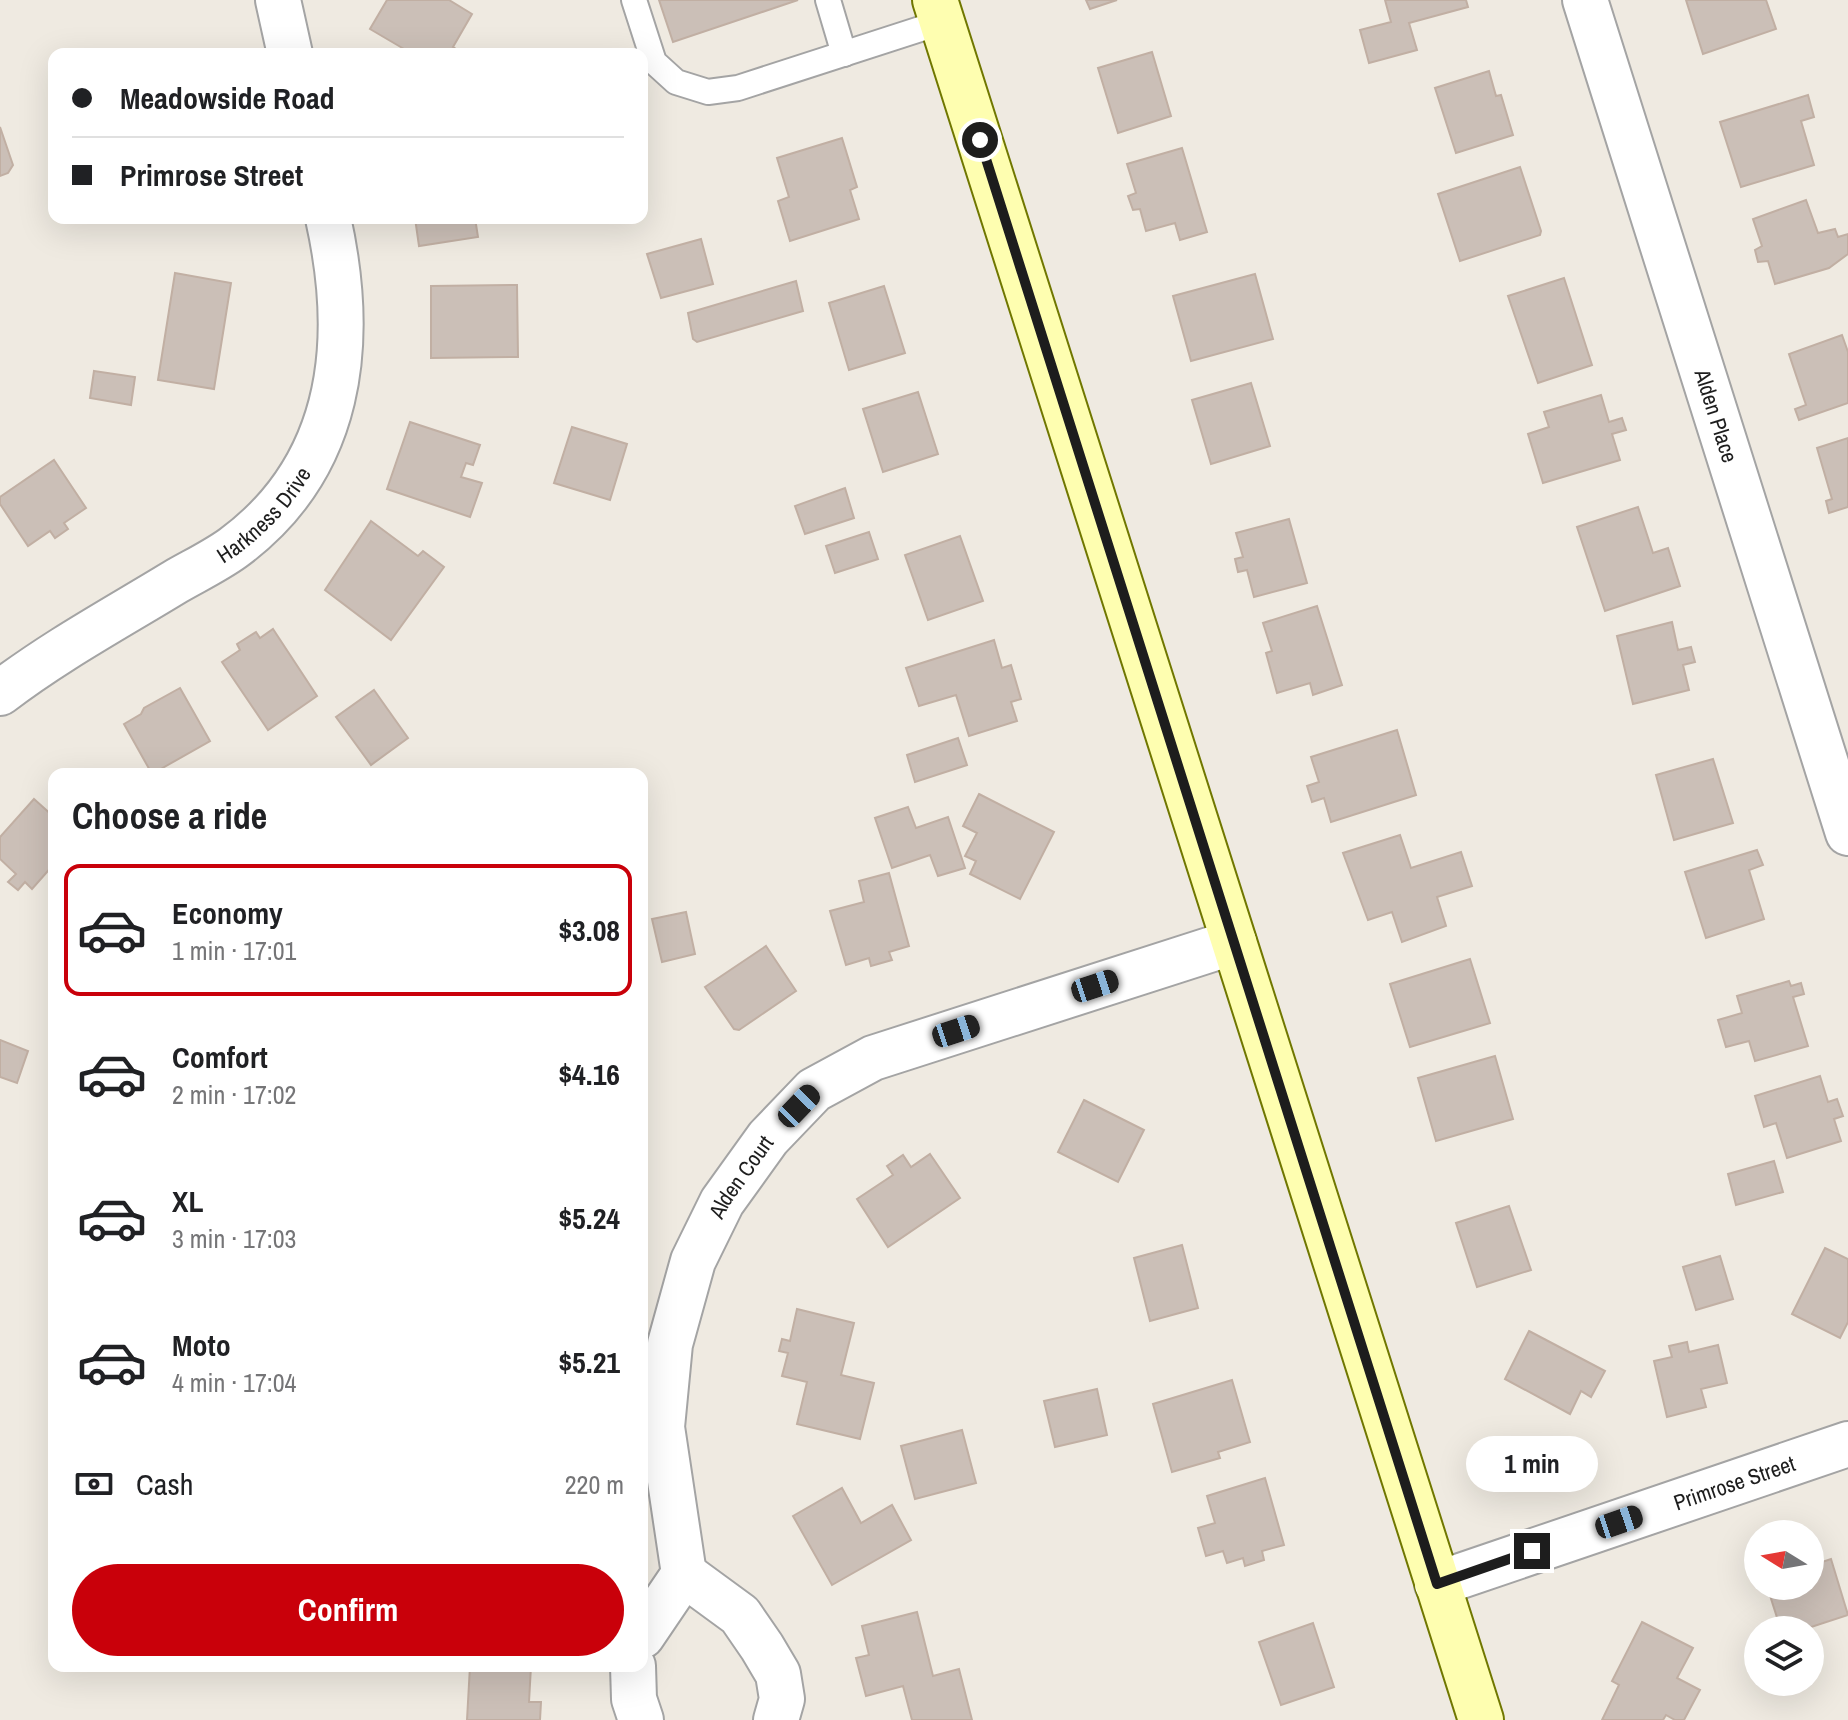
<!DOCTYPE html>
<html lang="en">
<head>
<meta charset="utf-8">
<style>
	body { margin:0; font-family:"Archivo Narrow",sans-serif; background:#f6f6f6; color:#202124; height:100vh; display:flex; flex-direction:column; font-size:30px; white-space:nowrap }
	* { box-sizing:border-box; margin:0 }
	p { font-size:26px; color:#757577 }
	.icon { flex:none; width:44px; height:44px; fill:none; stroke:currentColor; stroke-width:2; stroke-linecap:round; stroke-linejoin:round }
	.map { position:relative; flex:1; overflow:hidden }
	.details { position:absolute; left:48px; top:768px; width:600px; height:904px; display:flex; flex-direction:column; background:#fff; border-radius:16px; box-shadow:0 8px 32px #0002 }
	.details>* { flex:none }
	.banner { position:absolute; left:48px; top:48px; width:600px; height:176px; border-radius:16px; box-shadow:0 8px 32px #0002; display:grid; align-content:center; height:176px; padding:0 24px; background:#fff }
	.needle { width:52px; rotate:281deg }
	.tools { position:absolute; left:1744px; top:1520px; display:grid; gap:16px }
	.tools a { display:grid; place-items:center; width:80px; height:80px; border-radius:50%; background:#fff; box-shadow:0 8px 32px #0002; font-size:40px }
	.end { position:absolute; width:36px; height:36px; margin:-18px; border:10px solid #1d1d1d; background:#fff; box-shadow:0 0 0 4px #fff }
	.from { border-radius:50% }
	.bubble { position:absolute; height:56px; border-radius:28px; background:#fff; box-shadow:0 8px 32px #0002; font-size:26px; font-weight:800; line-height:56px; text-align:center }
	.car { position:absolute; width:24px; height:48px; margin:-24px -12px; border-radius:10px; box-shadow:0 0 6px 2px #0007; background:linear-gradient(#222 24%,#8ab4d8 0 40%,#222 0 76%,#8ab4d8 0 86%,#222 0) }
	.banner b { display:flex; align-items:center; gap:28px; height:76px; font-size:30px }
	.banner b+b { border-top:2px solid #e0e0e0 }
	.banner i { width:20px; height:20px; background:#202124 }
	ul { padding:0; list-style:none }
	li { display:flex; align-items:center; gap:24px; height:132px; margin:0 16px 12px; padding:0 8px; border:4px solid transparent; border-radius:16px }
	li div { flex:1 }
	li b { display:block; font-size:30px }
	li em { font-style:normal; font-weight:800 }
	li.selected { border-color:#c9000a }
	li>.icon { width:72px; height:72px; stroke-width:1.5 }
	h2 { padding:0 24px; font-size:36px; line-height:96px }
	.pay { display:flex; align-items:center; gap:20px; height:88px; padding:0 24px; font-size:30px }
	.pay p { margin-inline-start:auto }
	.primary-button { display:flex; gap:16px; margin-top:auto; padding:16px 24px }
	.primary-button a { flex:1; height:92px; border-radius:48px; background:#c9000a; color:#fff; font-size:32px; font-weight:800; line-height:92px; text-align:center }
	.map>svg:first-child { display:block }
	.building { fill:#cbbfb7; stroke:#c1afa3; stroke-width:2 }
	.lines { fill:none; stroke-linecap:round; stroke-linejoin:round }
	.service-casing { stroke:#a4a4a4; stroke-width:28 }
	.minor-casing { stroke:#a4a4a4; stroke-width:48 }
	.secondary-casing { stroke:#707700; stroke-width:48 }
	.service { stroke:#fff; stroke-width:24 }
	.minor { stroke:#fff; stroke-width:44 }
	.secondary { stroke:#fefeb0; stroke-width:44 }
	.route { stroke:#1d1d1d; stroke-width:10 }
	.labels { text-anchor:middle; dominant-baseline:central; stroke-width:6; stroke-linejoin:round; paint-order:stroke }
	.street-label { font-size:22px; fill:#1d1d1d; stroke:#fff }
</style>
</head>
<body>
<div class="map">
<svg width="1848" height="1720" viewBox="0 0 1848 1720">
	<rect width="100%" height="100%" fill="#efeae1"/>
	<!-- building -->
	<g class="building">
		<path d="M387,0H449L472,14L453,47L464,54H404V49L370,29Z"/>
		<path d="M659,0H798L673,42Z"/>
		<path d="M1086,0H1117L1090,9Z"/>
		<path d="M1385,0H1466L1468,7L1409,23L1417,50L1369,63L1360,30L1391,22Z"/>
		<path d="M1686,0H1766L1776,29L1703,54Z"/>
		<path d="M1152,52L1171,116L1118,133L1098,68Z"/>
		<path d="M1489,71L1496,96L1501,95L1513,135L1456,153L1435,88Z"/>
		<path d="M1808,95L1814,117L1801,121L1814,165L1741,187L1720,122Z"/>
		<path d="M0,127L13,165L8,173L0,176Z"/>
		<path d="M842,138L857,187L850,190L859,219L790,241L778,201L789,197L777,158Z"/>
		<path d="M1182,148L1207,232L1180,240L1175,223L1146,231L1140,209L1133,210L1128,196L1136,193L1127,164Z"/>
		<path d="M1520,167L1541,231L1540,235L1460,261L1438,194Z"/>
		<path d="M1806,200L1818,233L1835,229L1838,237L1848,234V254L1829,268L1775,284L1768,261L1758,262L1755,250L1762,246L1753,219Z"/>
		<path d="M415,218H475L478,237L419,246Z"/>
		<path d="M701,239L713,284L661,298L647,254Z"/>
		<path d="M175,273L231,283L214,389L158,380Z"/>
		<path d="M1255,274L1273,339L1191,361L1173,296Z"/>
		<path d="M1564,278L1592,365L1538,383L1508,296Z"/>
		<path d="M796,281L803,311L697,342L693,339L688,313Z"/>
		<path d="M517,285L518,357L431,358V286Z"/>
		<path d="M884,286L905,353L849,370L829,303Z"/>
		<path d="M1842,335L1848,352V403L1799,420L1795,409L1806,405L1789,354Z"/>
		<path d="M94,371L135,377L131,405L90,398Z"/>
		<path d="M1251,383L1270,446L1211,464L1192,400Z"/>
		<path d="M918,392L938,454L883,472L863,409Z"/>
		<path d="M1601,395L1609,422L1622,418L1626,430L1612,434L1620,460L1543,483L1528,434L1549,427L1544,412Z"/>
		<path d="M410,422L480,445L473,465L466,463L461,477L482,483L470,517L387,489Z"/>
		<path d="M572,427L627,444L610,500L554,483Z"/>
		<path d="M1848,438V507L1829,513L1826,501L1832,499L1817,448Z"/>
		<path d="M54,460L86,508L64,523L68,529L55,538L50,531L28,546L0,504V497Z"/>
		<path d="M845,488L854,518L805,534L795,506Z"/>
		<path d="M1638,507L1653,553L1668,548L1680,586L1605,611L1577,527Z"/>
		<path d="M1289,519L1307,583L1254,597L1247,570L1238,572L1235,559L1243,557L1236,533Z"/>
		<path d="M371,521L418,556L423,551L444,567L391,640L325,590Z"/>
		<path d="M869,532L878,559L835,573L826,546Z"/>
		<path d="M960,536L983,601L928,620L905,555Z"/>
		<path d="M1317,606L1342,685L1313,695L1310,683L1277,693L1266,653L1272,651L1263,623Z"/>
		<path d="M1672,622L1678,650L1691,647L1695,662L1683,665L1689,690L1633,704L1617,636Z"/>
		<path d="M273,629L317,696L268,730L222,662L240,650L237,644L256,632L260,638Z"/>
		<path d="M994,640L1002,668L1011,665L1021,699L1011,702L1017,721L969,736L956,695L919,706L906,668Z"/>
		<path d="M180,688L210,741L152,774L124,724L141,714L144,708Z"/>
		<path d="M374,690L408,738L371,765L336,717Z"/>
		<path d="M1397,730L1416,795L1331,822L1324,798L1312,802L1307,786L1319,782L1311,757Z"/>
		<path d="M958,738L967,765L915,782L907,755Z"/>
		<path d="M1713,759L1733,823L1674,840L1656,775Z"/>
		<path d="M979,794L1054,832L1020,899L970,874L976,861L965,856L977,833L963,826Z"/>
		<path d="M34,799L54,817V864L32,889L25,882L18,890L8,882L16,874L0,859V837Z"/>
		<path d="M908,807L916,828L948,817L965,868L938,876L930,855L892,868L875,818Z"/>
		<path d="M1400,835L1411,868L1461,852L1472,886L1437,897L1446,926L1402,942L1392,912L1368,920L1343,853Z"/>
		<path d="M1757,850L1763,865L1749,870L1764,919L1706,938L1685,872Z"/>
		<path d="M889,873L909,946L889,952L892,960L871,966L869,958L846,965L830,911L864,902L859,881Z"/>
		<path d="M686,912L695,954L662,962L652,919Z"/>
		<path d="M766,946L796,991L739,1030L734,1029L705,987Z"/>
		<path d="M1470,959L1490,1023L1410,1047L1390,984Z"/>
		<path d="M1789,981L1791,986L1801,983L1804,994L1793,997L1808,1046L1755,1061L1749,1041L1726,1047L1718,1020L1742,1013L1737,996Z"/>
		<path d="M0,1040L28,1051L17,1083L0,1077Z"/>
		<path d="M1495,1056L1513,1119L1436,1141L1418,1078Z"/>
		<path d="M1820,1076L1828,1102L1837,1099L1843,1116L1834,1119L1841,1141L1787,1158L1776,1123L1764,1127L1755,1096Z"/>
		<path d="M1084,1100L1144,1130L1118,1182L1058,1152Z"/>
		<path d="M930,1154L960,1198L888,1247L857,1199L893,1175L887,1166L903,1155L911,1167Z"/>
		<path d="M1774,1161L1783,1192L1736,1205L1728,1174Z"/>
		<path d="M1509,1206L1531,1270L1477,1287L1456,1223Z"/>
		<path d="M1182,1245L1198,1308L1150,1321L1134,1258Z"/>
		<path d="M1825,1248L1848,1259V1322L1840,1338L1792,1314Z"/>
		<path d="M1720,1256L1733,1299L1696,1310L1683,1267Z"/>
		<path d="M797,1309L854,1323L841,1375L874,1383L860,1439L797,1424L807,1382L782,1376L788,1353L779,1351L782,1339L790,1341Z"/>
		<path d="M1529,1331L1605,1371L1591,1397L1581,1391L1570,1414L1505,1379Z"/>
		<path d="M1687,1342L1689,1352L1718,1345L1727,1383L1701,1389L1706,1407L1667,1417L1654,1361L1672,1357L1669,1346Z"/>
		<path d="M1232,1380L1250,1442L1218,1452L1220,1458L1172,1472L1153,1404Z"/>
		<path d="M1097,1389L1107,1435L1055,1447L1044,1401Z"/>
		<path d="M962,1430L976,1483L915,1499L901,1446Z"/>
		<path d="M1265,1478L1284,1545L1262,1551L1264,1560L1245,1566L1243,1558L1227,1563L1223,1551L1206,1556L1198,1528L1215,1523L1207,1496Z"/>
		<path d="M842,1488L861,1523L892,1505L911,1540L832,1585L793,1516Z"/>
		<path d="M1831,1559L1848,1615L1802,1630H1781L1767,1586H1810V1566Z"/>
		<path d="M917,1612L933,1676L959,1669L972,1720H912L903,1686L866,1696L856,1658L869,1655L862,1626Z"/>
		<path d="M1642,1622L1693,1648L1677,1678L1700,1690L1684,1720H1675L1666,1715L1663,1720H1602L1619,1685L1612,1681Z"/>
		<path d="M1313,1623L1334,1687L1281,1705L1259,1642Z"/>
		<path d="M470,1666H531L529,1702H541L540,1720H467Z"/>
	</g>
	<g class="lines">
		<!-- service casing -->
		<g class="service-casing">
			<g id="service">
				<path d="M634,0L654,62L676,82L708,92L738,88L942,22"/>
				<path d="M828,0L844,54"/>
			</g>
		</g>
		<!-- minor casing -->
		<g class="minor-casing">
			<g id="minor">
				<path d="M278,0L290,54"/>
				<path id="s1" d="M1585,0L1848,833"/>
				<path id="s2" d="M0,693C55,651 116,618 175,582C194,571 215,561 233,548C343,467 356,343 328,218"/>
				<path d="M684,1574L740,1615L762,1647L778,1674L782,1699L776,1720"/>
				<path id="s3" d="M1437,1584L1848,1444"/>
				<path id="s4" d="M642,1636L684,1574L662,1427L670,1344L693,1261L722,1202L768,1138L814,1090L873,1058L1234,942"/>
				<path d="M633,1666L634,1699L641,1720"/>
			</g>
		</g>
		<!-- secondary casing -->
		<g class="secondary-casing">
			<path id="secondary" d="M935,0L1481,1720"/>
		</g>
		<!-- service -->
		<use href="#service" class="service"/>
		<!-- minor -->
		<use href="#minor" class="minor"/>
		<!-- secondary -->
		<use href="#secondary" class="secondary"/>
	</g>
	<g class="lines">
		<!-- route -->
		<path class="route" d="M980,140L1437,1584L1532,1551"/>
	</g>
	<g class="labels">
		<!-- street labels -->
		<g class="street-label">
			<text stroke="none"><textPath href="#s1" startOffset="436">Alden Place</textPath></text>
			<text stroke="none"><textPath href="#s2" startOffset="320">Harkness Drive</textPath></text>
			<text stroke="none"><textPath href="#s4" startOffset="490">Alden Court</textPath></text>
			<text stroke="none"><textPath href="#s3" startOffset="314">Primrose Street</textPath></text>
		</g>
	</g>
</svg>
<div class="tools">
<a><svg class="needle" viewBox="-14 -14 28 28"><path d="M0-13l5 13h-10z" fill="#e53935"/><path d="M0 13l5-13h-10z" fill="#757577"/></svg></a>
<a><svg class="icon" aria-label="layers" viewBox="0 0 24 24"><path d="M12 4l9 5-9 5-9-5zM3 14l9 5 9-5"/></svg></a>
</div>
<i class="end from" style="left:980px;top:140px"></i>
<i class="end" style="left:1532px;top:1551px"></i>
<div class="bubble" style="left:1466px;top:1436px;width:132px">1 min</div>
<i class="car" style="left:1095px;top:986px;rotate:72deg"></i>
<i class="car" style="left:956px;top:1031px;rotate:72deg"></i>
<i class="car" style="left:799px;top:1106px;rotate:44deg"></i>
<i class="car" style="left:1619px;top:1522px;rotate:71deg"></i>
<div class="banner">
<b><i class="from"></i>Meadowside Road</b>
<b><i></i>Primrose Street</b>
</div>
<section class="details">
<h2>Choose a ride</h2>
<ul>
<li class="selected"><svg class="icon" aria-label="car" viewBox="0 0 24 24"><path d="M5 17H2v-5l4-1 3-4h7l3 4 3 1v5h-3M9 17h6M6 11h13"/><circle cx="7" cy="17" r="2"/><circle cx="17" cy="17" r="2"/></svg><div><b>Economy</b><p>1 min · 17:01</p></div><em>$3.08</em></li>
<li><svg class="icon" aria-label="car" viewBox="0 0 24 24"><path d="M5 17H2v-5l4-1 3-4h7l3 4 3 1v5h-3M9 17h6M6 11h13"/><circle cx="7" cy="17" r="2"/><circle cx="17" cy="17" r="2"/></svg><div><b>Comfort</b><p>2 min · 17:02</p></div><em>$4.16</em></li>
<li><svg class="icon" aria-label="car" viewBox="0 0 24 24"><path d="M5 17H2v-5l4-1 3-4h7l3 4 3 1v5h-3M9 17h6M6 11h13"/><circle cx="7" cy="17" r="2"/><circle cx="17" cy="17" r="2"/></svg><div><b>XL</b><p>3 min · 17:03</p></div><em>$5.24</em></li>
<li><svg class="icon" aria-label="car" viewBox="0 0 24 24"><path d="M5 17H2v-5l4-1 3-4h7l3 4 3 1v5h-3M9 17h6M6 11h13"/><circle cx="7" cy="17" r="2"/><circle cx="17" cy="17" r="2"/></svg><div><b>Moto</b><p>4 min · 17:04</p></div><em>$5.21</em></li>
</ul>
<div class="pay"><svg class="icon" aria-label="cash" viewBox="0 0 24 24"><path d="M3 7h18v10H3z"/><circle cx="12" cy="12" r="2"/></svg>Cash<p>220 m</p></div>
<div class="primary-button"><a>Confirm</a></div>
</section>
</div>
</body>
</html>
